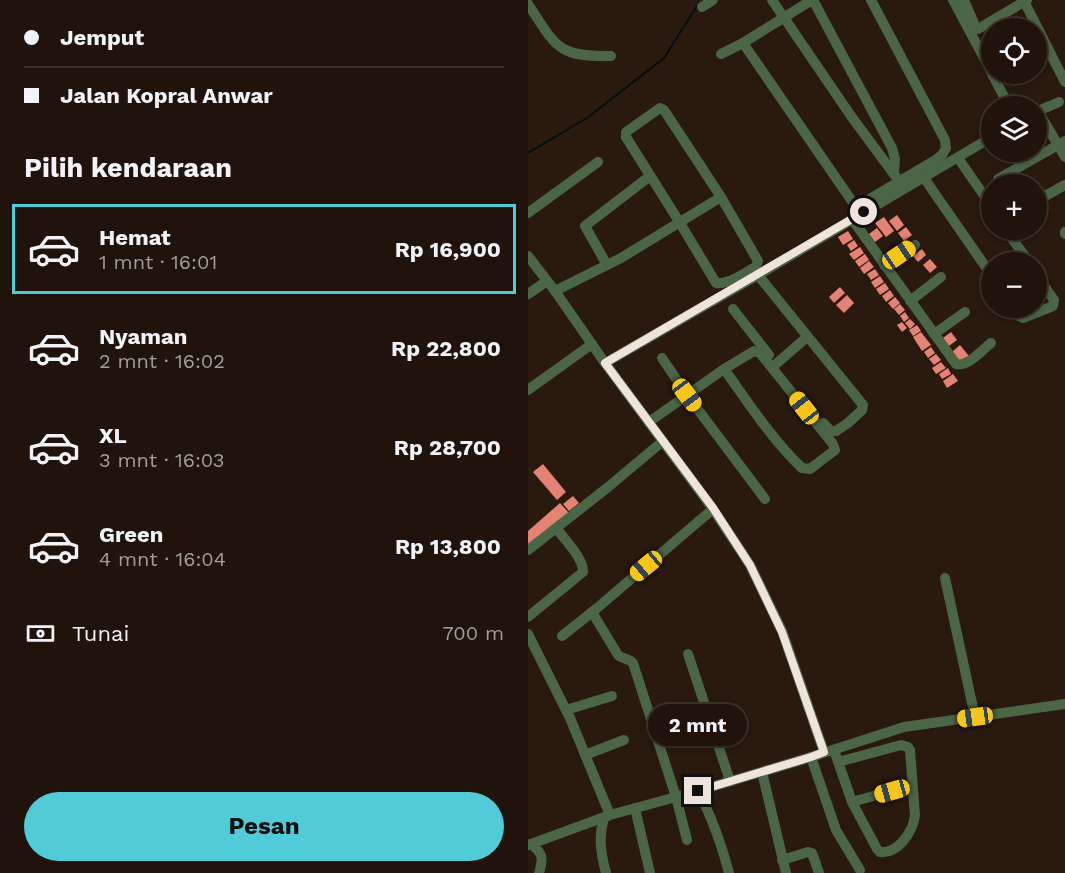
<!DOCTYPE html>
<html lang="id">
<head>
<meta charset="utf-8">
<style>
	body { margin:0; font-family:"Work Sans",sans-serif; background:#271c14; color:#f1f3f6; height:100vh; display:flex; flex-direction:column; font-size:22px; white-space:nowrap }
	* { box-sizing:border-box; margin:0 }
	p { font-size:20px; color:#a19e9d }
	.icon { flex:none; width:33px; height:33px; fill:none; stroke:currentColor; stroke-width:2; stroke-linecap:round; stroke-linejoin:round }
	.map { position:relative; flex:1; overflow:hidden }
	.details { display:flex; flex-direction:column; background:#1f130b; width:528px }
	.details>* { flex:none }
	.guide { display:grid; align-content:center; height:132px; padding:0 24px; background:#1f130b }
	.fabs { position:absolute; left:453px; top:18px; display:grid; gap:12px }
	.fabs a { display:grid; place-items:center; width:66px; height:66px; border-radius:50%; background:#1f130b; box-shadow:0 3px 9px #0003,0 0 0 2px #3c322c; font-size:30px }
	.end { position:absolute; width:27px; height:27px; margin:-14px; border:8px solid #efe4dd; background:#111; box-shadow:0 0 0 3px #111 }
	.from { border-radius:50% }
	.bubble { position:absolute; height:42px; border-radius:21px; background:#1f130b; box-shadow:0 3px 9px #0003,0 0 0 2px #3c322c; font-size:20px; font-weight:700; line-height:42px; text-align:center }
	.car { position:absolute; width:18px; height:36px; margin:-18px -9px; border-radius:8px; box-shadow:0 0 4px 2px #0007; background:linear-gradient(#f5c518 24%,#345 0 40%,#f5c518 0 76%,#345 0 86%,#f5c518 0) }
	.guide b { display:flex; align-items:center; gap:21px; height:57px; font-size:22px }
	.guide b+b { border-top:2px solid #3c322c }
	.guide i { width:15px; height:15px; background:#f1f3f6 }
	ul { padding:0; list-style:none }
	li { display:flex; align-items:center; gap:18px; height:90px; margin:0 12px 9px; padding:0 12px; border:3px solid transparent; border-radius:0px }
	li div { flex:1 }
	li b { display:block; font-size:22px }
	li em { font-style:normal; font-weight:700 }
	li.selected { border-color:#52cbd8 }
	li>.icon { width:54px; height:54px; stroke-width:1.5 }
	h2 { padding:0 24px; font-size:27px; line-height:72px }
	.pay { display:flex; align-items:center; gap:15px; height:66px; padding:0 24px; font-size:22px }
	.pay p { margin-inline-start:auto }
	.button { display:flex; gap:12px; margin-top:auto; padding:12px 24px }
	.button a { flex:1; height:69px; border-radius:36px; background:#52cbd8; color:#111; font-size:24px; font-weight:700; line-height:69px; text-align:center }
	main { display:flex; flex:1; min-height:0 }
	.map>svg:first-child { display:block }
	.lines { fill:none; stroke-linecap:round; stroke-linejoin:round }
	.stream { stroke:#000e10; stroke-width:2 }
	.building { fill:#e48373 }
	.minor { stroke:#4b6547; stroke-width:10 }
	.route { stroke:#efe4dd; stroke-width:8 }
</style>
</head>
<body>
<main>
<section class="details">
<div class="guide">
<b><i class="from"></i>Jemput</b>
<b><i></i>Jalan Kopral Anwar</b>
</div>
<h2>Pilih kendaraan</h2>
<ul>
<li class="selected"><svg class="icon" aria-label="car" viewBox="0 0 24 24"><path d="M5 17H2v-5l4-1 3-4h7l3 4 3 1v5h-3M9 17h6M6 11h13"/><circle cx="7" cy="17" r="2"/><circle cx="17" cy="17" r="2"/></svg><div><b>Hemat</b><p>1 mnt · 16:01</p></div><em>Rp 16,900</em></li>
<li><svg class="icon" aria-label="car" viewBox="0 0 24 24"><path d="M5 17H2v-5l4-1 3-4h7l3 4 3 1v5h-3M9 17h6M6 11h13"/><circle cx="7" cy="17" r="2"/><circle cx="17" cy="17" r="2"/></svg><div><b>Nyaman</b><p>2 mnt · 16:02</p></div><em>Rp 22,800</em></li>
<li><svg class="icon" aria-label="car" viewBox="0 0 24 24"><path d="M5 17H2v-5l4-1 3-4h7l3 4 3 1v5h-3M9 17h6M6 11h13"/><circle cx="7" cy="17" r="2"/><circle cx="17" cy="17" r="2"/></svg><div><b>XL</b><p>3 mnt · 16:03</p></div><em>Rp 28,700</em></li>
<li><svg class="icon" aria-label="car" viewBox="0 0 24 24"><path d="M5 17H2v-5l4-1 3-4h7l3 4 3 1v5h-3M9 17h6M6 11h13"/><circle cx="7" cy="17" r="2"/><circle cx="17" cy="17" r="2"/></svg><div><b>Green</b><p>4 mnt · 16:04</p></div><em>Rp 13,800</em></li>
</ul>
<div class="pay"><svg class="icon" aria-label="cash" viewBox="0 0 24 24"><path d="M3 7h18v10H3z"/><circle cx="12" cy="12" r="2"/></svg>Tunai<p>700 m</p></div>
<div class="button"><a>Pesan</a></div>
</section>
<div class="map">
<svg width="537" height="873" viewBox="0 0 537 873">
	<rect width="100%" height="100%" fill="#29190f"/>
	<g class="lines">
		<!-- stream -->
		<path class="stream" d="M0,153L59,118L136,58L169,6"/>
	</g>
	<!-- building -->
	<g class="building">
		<path d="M369,215L376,225L369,231L361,221Z"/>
		<path d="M356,217L366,231L358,237L347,223Z"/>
		<path d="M378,227L384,235L376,241L370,233Z"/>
		<path d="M349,228L355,236L347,242L341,234Z"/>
		<path d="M320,231L325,239L315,245L310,237Z"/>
		<path d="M326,240L330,246L323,251L319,245Z"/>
		<path d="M332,247L336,253L326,260L321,254Z"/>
		<path d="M394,249L398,255L390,262L385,256Z"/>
		<path d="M337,254L341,260L331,267L327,261Z"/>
		<path d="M402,259L409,267L402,273L395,265Z"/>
		<path d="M341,261L346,267L336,274L332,268Z"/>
		<path d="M347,269L351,275L343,280L339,274Z"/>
		<path d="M352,276L356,282L347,288L343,282Z"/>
		<path d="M357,283L361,289L352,295L348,289Z"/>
		<path d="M312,287L317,293L306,303L301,297Z"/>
		<path d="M362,290L366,296L358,302L354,296Z"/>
		<path d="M319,295L326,303L316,313L308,305Z"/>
		<path d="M367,297L372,303L365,309L360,303Z"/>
		<path d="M372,304L377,310L371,315L366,309Z"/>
		<path d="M377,312L381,318L376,322L372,316Z"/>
		<path d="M382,319L387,324L382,329L377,323Z"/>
		<path d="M374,322L379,328L374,332L369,325Z"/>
		<path d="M389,325L393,331L385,336L381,330Z"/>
		<path d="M393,332L403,345L394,351L385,337Z"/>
		<path d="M423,332L429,340L421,346L415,338Z"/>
		<path d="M432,345L441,356L432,363L424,352Z"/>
		<path d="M403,347L407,353L400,358L396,352Z"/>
		<path d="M408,354L413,360L406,365L401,359Z"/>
		<path d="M413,362L418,368L408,374L404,368Z"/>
		<path d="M420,368L423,374L414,379L411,374Z"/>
		<path d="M425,374L430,381L419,388L415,381Z"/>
		<path d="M15,464L38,492L29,500L5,472Z"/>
		<path d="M45,496L51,503L41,511L35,504Z"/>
		<path d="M32,503L41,513L0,549V531Z"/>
	</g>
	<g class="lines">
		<!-- minor -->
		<g class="minor">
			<path d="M244,0L323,116L371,181"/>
			<path d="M285,0L364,148L367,159L366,173"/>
			<path d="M425,0L464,73"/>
			<path d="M436,0L448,28L450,29L499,0"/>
			<path d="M496,1L537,82"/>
			<path d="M0,4C28,46 28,57 83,56"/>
			<path d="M174,7L185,0"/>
			<path d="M215,43L328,207L409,159L414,155L418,148L417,140L343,0"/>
			<path d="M193,54L215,43L284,0"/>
			<path d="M464,74L481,106"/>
			<path d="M132,108L136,110L193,197L230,261L228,267L226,268C215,274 200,285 188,283L152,223L98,137V132Z"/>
			<path d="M510,111L531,102"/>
			<path d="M508,112L510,111L537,157"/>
			<path d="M430,158L464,207"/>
			<path d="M396,178L464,276"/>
			<path d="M470,179L537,141"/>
			<path d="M508,201L537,185"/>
			<path d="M0,213L70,162"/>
			<path d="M324,219L428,364C440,367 453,351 463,343"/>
			<path d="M478,230L501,262"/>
			<path d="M537,232V234"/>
			<path d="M0,256L27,291L77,363L185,509L222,565L254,631L296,752"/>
			<path d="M79,265L57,226L122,176"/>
			<path d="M356,265L387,245"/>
			<path d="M230,275L335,405L334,410L320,423L308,431H303L295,423"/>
			<path d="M27,291L93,258L193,197"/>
			<path d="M0,294L19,281"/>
			<path d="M382,301L413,277"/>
			<path d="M485,308L491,316L495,318L525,306L526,300L508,274"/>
			<path d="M205,309L241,355"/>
			<path d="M406,334L437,312"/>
			<path d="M134,358L159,395L237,499"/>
			<path d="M77,363L230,275L464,137"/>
			<path d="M248,364L279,337"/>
			<path d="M0,390L64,344"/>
			<path d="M121,422L196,369L226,351L232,353L305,444L307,450L282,469L274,468C244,440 220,402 196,369"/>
			<path d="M0,550L79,488L135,441"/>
			<path d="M417,578L447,717"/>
			<path d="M64,612L90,655C94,659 101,658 105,663L148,797L159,840"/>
			<path d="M0,617L55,572C56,559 37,540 29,529"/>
			<path d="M0,634L42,718L82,815"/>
			<path d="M34,636L68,609L185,509"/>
			<path d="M160,654L202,781"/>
			<path d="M38,710L84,696"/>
			<path d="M306,750L324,802L349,849L352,852C370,854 384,833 387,816L382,750L380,747L373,745L310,762"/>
			<path d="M57,755L96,740"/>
			<path d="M283,757L308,830L332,870"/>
			<path d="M234,772L258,873"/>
			<path d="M170,791C185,819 193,843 201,873"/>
			<path d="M324,802L384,785"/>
			<path d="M107,808L122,873"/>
			<path d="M76,818C70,837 73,854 78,873"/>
			<path d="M3,844C16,854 15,859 11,873"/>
			<path d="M0,845L82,815L170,791L283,757L376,727L537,704"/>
			<path d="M254,860L280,852L284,853L291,873"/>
		</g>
	</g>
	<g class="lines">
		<!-- route -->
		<path class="route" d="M170,791L283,757L296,752L254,632L222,565L185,508L77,363L336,212"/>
	</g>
</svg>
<div class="fabs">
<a><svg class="icon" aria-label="locate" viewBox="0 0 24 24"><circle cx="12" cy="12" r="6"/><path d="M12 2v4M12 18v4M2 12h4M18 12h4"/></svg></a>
<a><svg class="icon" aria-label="layers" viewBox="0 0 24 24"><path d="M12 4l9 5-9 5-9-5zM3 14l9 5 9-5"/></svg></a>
<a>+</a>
<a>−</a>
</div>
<i class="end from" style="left:336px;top:212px"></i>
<i class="end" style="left:170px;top:791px"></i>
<div class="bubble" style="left:120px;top:704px;width:99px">2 mnt</div>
<i class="car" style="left:371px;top:255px;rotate:56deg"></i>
<i class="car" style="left:159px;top:395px;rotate:143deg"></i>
<i class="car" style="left:276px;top:408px;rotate:322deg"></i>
<i class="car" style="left:118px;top:566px;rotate:230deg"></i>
<i class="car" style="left:447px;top:717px;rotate:262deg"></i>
<i class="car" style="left:364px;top:791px;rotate:254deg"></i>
</div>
</main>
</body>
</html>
